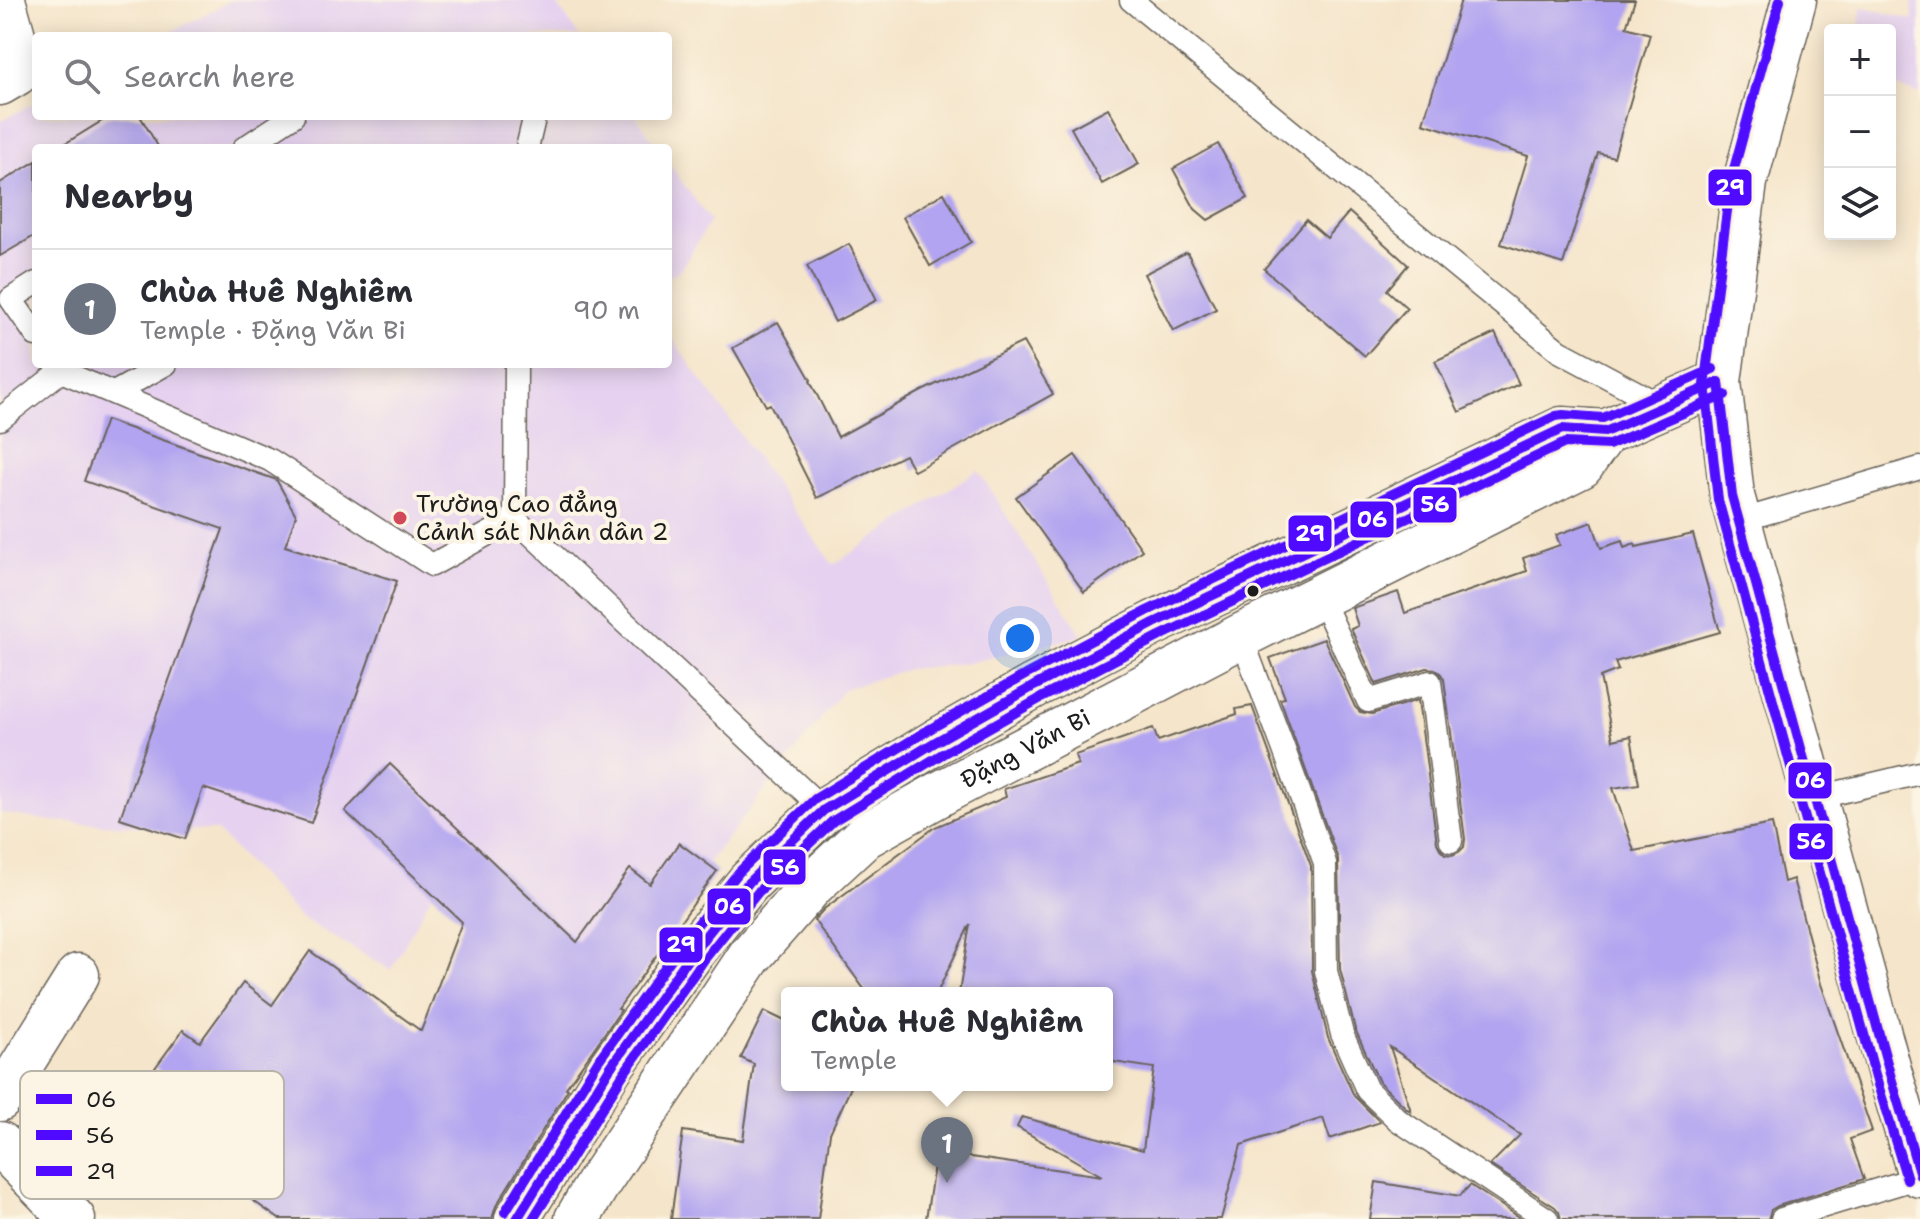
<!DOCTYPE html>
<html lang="en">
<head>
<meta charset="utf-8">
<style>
	:root { --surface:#fff; --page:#f7f7f7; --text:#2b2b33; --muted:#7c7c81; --line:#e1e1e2; --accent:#0f766e }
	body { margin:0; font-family:"Shantell Sans",sans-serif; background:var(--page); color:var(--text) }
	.controls { position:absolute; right:24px; top:24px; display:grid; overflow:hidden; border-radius:8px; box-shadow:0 4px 20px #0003 }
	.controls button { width:72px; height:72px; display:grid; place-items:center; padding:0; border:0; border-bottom:2px solid var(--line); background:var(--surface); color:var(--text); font:40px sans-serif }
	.you { position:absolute; left:1020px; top:638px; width:28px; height:28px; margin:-20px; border:6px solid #fff; border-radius:50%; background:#1a73e8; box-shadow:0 0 0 12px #1a73e833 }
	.badge { display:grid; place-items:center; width:52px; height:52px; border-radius:50%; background:var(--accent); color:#fff; font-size:26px; font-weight:700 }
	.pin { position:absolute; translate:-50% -66px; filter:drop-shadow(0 2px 4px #0008) }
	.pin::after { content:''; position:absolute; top:42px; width:28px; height:24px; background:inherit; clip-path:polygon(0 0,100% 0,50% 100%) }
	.popup { position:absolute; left:781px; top:987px; width:332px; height:104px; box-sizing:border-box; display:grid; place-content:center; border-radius:8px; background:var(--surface); filter:drop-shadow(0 2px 6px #0005); font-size:26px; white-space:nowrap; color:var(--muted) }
	.popup b { font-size:30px; color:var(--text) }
	.popup::after { content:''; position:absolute; left:50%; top:100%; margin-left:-16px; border:16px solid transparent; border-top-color:var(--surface) }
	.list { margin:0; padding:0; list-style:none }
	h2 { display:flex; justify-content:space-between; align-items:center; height:104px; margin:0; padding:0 32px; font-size:34px }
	h2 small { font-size:26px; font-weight:400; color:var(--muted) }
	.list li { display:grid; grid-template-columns:52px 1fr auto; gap:24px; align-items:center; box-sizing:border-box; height:120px; padding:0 32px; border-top:2px solid var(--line) }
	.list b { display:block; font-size:30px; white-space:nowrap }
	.list p { margin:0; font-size:26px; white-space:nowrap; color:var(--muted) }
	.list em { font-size:26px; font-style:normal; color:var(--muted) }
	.icon { flex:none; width:44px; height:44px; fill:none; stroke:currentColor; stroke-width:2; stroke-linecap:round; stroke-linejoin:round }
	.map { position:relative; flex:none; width:1920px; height:1219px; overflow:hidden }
	.search { position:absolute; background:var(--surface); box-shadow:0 4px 20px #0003; left:32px; top:32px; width:640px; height:88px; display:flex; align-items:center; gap:20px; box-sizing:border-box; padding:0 28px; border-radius:8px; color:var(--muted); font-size:30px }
	.panel { position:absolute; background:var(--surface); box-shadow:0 4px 20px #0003; left:32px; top:144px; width:640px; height:224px; border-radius:8px }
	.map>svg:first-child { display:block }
</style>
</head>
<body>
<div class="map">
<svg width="1920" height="1219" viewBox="0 0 1920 1219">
	<rect width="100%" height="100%" fill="#fcf5e5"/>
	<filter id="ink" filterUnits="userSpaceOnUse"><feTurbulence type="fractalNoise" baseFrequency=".0125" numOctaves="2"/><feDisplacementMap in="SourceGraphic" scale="16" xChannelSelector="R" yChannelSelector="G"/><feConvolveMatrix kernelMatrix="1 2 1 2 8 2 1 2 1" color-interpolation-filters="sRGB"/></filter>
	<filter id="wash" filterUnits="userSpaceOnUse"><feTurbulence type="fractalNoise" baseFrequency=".006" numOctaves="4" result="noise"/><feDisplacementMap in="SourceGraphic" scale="32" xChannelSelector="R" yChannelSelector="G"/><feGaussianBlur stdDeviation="1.8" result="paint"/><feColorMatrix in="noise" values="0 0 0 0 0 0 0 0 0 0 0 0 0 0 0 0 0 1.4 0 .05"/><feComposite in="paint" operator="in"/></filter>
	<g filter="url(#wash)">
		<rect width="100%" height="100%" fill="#f5e5ca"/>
		<!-- built -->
		<g fill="#e6d2f0">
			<path d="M232,0H554L579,36H163Z"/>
			<path d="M1912,0H1920V94L1890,85V30H1858L1862,7L1913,20Z"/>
			<path d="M36,102V116H636L658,148H36V364H668V333L833,565L978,470L1082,636L969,663L908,669L844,689L627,966L433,892L391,970L301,918L217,831L52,821L0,813V121Z"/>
			<path d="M668,162L710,221L682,268L668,278Z"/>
		</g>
		<g id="blocks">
			<!-- building -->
			<g fill="#b2a4f0">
				<path d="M1461,0H1635L1626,27L1650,34L1614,157L1598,153L1563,264L1501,244L1528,156L1423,123Z"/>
				<path d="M1108,108L1139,164L1102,184L1071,128Z"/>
				<path d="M110,116H140L159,148H58Z"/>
				<path d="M1218,144L1248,198L1208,220L1195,209L1173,169Z"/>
				<path d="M36,161V235L0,256V183Z"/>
				<path d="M944,193L971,242L930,266L903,217Z"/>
				<path d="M1349,212L1408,265L1387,290L1407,308L1365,356L1264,269L1306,220L1327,238Z"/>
				<path d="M849,244L877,300L835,322L807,266Z"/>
				<path d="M1187,252L1216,309L1173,331L1144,274Z"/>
				<path d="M778,322L811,380L810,381L838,437L920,392L1023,342L1053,394L914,471L905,455L817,498L770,404L766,406L733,348Z"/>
				<path d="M1495,333L1519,384L1459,412L1435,361Z"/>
				<path d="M106,420L274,479L277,481L296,515L285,546L397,581L311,823L203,788L185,839L120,818L223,529L84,481Z"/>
				<path d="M1075,455L1142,550L1084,592L1016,497Z"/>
				<path d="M1592,522L1601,548L1622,541L1624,548L1635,544L1636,547L1693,534L1720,632L1615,662L1618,670L1600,677L1613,740L1631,736L1639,784L1613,788L1634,851L1772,824L1784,882L1793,879L1821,984L1872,1131L1850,1139L1864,1179L1778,1206L1771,1210L1768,1219H1561L1559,1212L1555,1207L1490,1165L1520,1135L1390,1047L1411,1111L1407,1109L1379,1082L1355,1029L1340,969L1338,859L1280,699L1285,698L1270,658L1324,639L1355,707L1360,712L1372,714L1418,700L1437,843L1440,849L1445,854L1452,855L1459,852L1464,847L1465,839L1444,679L1441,674L1435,669L1427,668L1376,684L1351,629L1358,626L1352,608L1398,592L1405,613L1527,571L1523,558L1560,545L1556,535Z"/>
				<path d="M1252,706L1311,866L1312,971L1328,1038L1354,1096L1380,1122L1330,1139L1323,1118L1241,1145L1221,1219H926L936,1152L1102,1176L1017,1127L1022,1117L1143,1150L1154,1068L1107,1061V993H959L970,924L937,993H867L814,920L824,909L935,827L1006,797L1004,789L1078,764L1075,755L1153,728L1158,741L1237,714L1236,709Z"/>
				<path d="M390,764L577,942L630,869L650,884L679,843L717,871L618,1009L621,1010L566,1088L568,1089L496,1206L492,1219H279L231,1185L260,1145L155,1068L183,1030L200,1042L243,983L272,1005L310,951L421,1031L462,922L345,811Z"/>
				<path d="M764,1011L787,1022V1085H852L830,1133L818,1219H671L683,1131L743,1140L754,1064L741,1058Z"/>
				<path d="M1376,1182L1460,1196L1470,1185L1522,1219H1370Z"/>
			</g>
		</g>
	</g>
	<g filter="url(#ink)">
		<use href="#blocks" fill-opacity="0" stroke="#686259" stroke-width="2"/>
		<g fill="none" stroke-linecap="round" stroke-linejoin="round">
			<defs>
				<g id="service">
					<path d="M1131,0L1559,351L1662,406"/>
					<path d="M244,148L293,116"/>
					<path d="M527,148L534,119"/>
					<path d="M36,283L11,299L36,335"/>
					<path d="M56,364L61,371L270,460L432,565L515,519L824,810"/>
					<path d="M114,393L166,364"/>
					<path d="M0,419L61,371"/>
					<path d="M515,519L516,364"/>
					<path d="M1739,521L1920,468"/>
					<path d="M1321,597L1368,701L1430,682L1451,841"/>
					<path d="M1241,636L1283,747L1325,863L1326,971L1342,1034L1367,1090L1398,1120L1547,1219"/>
					<path d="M1815,798L1920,773"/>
					<path d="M1782,1219L1920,1177"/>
				</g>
				<g id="minor">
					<path d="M0,84L17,74L22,64L4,0"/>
					<path d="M0,1100L78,975"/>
				</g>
				<path id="tertiary" d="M0,1144L73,1219"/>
				<g id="secondary">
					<path d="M1794,0L1745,182L1719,382L1732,496L1890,1074L1920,1175"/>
					<path d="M517,1219L610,1068L692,953L749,882L824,810L937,741L1034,686L1154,623L1562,429L1605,432L1719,382"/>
					<path id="s1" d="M577,1219L597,1185L750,956L812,885L865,836L945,791L1241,636L1581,466L1605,432"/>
				</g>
			</defs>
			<!-- service casing -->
			<use href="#service" stroke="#686259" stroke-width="25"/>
			<!-- minor casing -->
			<use href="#minor" stroke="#686259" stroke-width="45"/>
			<!-- tertiary casing -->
			<use href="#tertiary" stroke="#686259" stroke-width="47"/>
			<!-- secondary casing -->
			<use href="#secondary" stroke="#686259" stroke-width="47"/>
			<!-- service -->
			<use href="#service" stroke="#fff" stroke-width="22"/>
			<!-- minor -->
			<use href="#minor" stroke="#fff" stroke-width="42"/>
			<!-- tertiary -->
			<use href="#tertiary" stroke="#fff" stroke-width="44"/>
			<!-- secondary -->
			<use href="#secondary" stroke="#fff" stroke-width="44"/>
			<defs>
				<g id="bus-1">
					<path d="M1719,382L1732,496L1890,1074L1920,1175"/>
					<path d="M517,1219L610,1068L692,953L749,882L824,810L937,741L1034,686L1154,623L1562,429L1605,432L1719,382"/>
				</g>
				<g id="bus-2">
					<path d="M1705,384L1718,500L1876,1078L1907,1179"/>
					<path d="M533,1219L622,1076L703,961L759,891L833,821L944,753L1041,698L1160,636L1565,443L1609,445L1725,395"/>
				</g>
				<g id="bus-3">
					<path d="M1705,380L1731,180L1780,0"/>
					<path d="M505,1212L598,1061L681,945L739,872L815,799L930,729L1027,674L1147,611L1556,416L1563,415L1603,418L1713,369"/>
				</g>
			</defs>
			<!-- bus-1 casing -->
			<use href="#bus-1" stroke="#fcf5e5" stroke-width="16"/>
			<!-- bus-2 casing -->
			<use href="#bus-2" stroke="#fcf5e5" stroke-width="16"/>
			<!-- bus-3 casing -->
			<use href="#bus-3" stroke="#fcf5e5" stroke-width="16"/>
			<!-- bus-1 -->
			<use href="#bus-1" stroke="#4f0aff" stroke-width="10"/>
			<!-- bus-2 -->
			<use href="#bus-2" stroke="#4f0aff" stroke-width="10"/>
			<!-- bus-3 -->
			<use href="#bus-3" stroke="#4f0aff" stroke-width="10"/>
		</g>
	</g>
	<!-- markers -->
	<circle fill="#d1495b" stroke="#fcf5e5" stroke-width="3" cx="400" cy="518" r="8"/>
	<circle fill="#1c1c1c" stroke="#fcf5e5" stroke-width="3" cx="1253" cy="591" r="7"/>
	<g text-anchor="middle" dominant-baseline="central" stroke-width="8" stroke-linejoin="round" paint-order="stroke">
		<!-- poi labels -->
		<g font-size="24" fill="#1c1c1c" stroke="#fcf5e5" text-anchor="start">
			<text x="416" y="504">Trường Cao đẳng<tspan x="416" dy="28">Cảnh sát Nhân dân 2</tspan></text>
		</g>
		<!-- street labels -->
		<g font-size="24" fill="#1c1c1c" stroke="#fcf5e5">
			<text stroke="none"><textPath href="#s1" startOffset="664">Đặng Văn Bi</textPath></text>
		</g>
	</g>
	<!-- legend -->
	<rect x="20" y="1071" width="264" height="128" rx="12" fill="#fcf5e5" stroke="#b9b4a9" stroke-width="2"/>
	<rect x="36" y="1094" width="36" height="10" fill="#4f0aff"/>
	<rect x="36" y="1130" width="36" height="10" fill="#4f0aff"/>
	<rect x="36" y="1166" width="36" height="10" fill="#4f0aff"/>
	<g font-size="22" fill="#1c1c1c">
		<text x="86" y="1107">06</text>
		<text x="86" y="1143">56</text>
		<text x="86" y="1179">29</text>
	</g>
	<g stroke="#fcf5e5" stroke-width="3">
		<rect x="1707" y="168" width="46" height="39" rx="8" fill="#4f0aff"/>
		<rect x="1412" y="486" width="46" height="38" rx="8" fill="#4f0aff"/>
		<rect x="1349" y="500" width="46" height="39" rx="8" fill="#4f0aff"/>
		<rect x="1287" y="514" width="46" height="39" rx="8" fill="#4f0aff"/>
		<rect x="1787" y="761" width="46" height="39" rx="8" fill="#4f0aff"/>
		<rect x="1788" y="822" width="46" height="39" rx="8" fill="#4f0aff"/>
		<rect x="762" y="848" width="45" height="38" rx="8" fill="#4f0aff"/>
		<rect x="706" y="887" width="46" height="39" rx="8" fill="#4f0aff"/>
		<rect x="658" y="926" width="46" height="38" rx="8" fill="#4f0aff"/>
	</g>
	<g font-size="22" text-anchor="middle" font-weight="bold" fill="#fff">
		<text x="1730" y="195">29</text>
		<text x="1435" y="512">56</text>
		<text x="1372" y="527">06</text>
		<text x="1310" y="541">29</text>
		<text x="1810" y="788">06</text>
		<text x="1811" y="849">56</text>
		<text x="785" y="875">56</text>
		<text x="729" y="914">06</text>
		<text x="681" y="952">29</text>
	</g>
</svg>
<div class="controls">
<button>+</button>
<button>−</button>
<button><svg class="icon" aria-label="layers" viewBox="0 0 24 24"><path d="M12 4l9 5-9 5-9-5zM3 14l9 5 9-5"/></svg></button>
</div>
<div class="you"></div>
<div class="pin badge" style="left:947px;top:1183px;background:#6b7280">1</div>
<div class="popup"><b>Chùa Huê Nghiêm</b>Temple</div>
<div class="search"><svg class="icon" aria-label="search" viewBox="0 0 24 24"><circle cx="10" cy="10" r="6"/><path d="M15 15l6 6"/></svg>Search here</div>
<section class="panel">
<h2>Nearby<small></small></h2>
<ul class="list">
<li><span class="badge" style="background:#6b7280">1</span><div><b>Chùa Huê Nghiêm</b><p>Temple · Đặng Văn Bi</p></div><em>90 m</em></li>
</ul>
</section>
</div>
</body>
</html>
